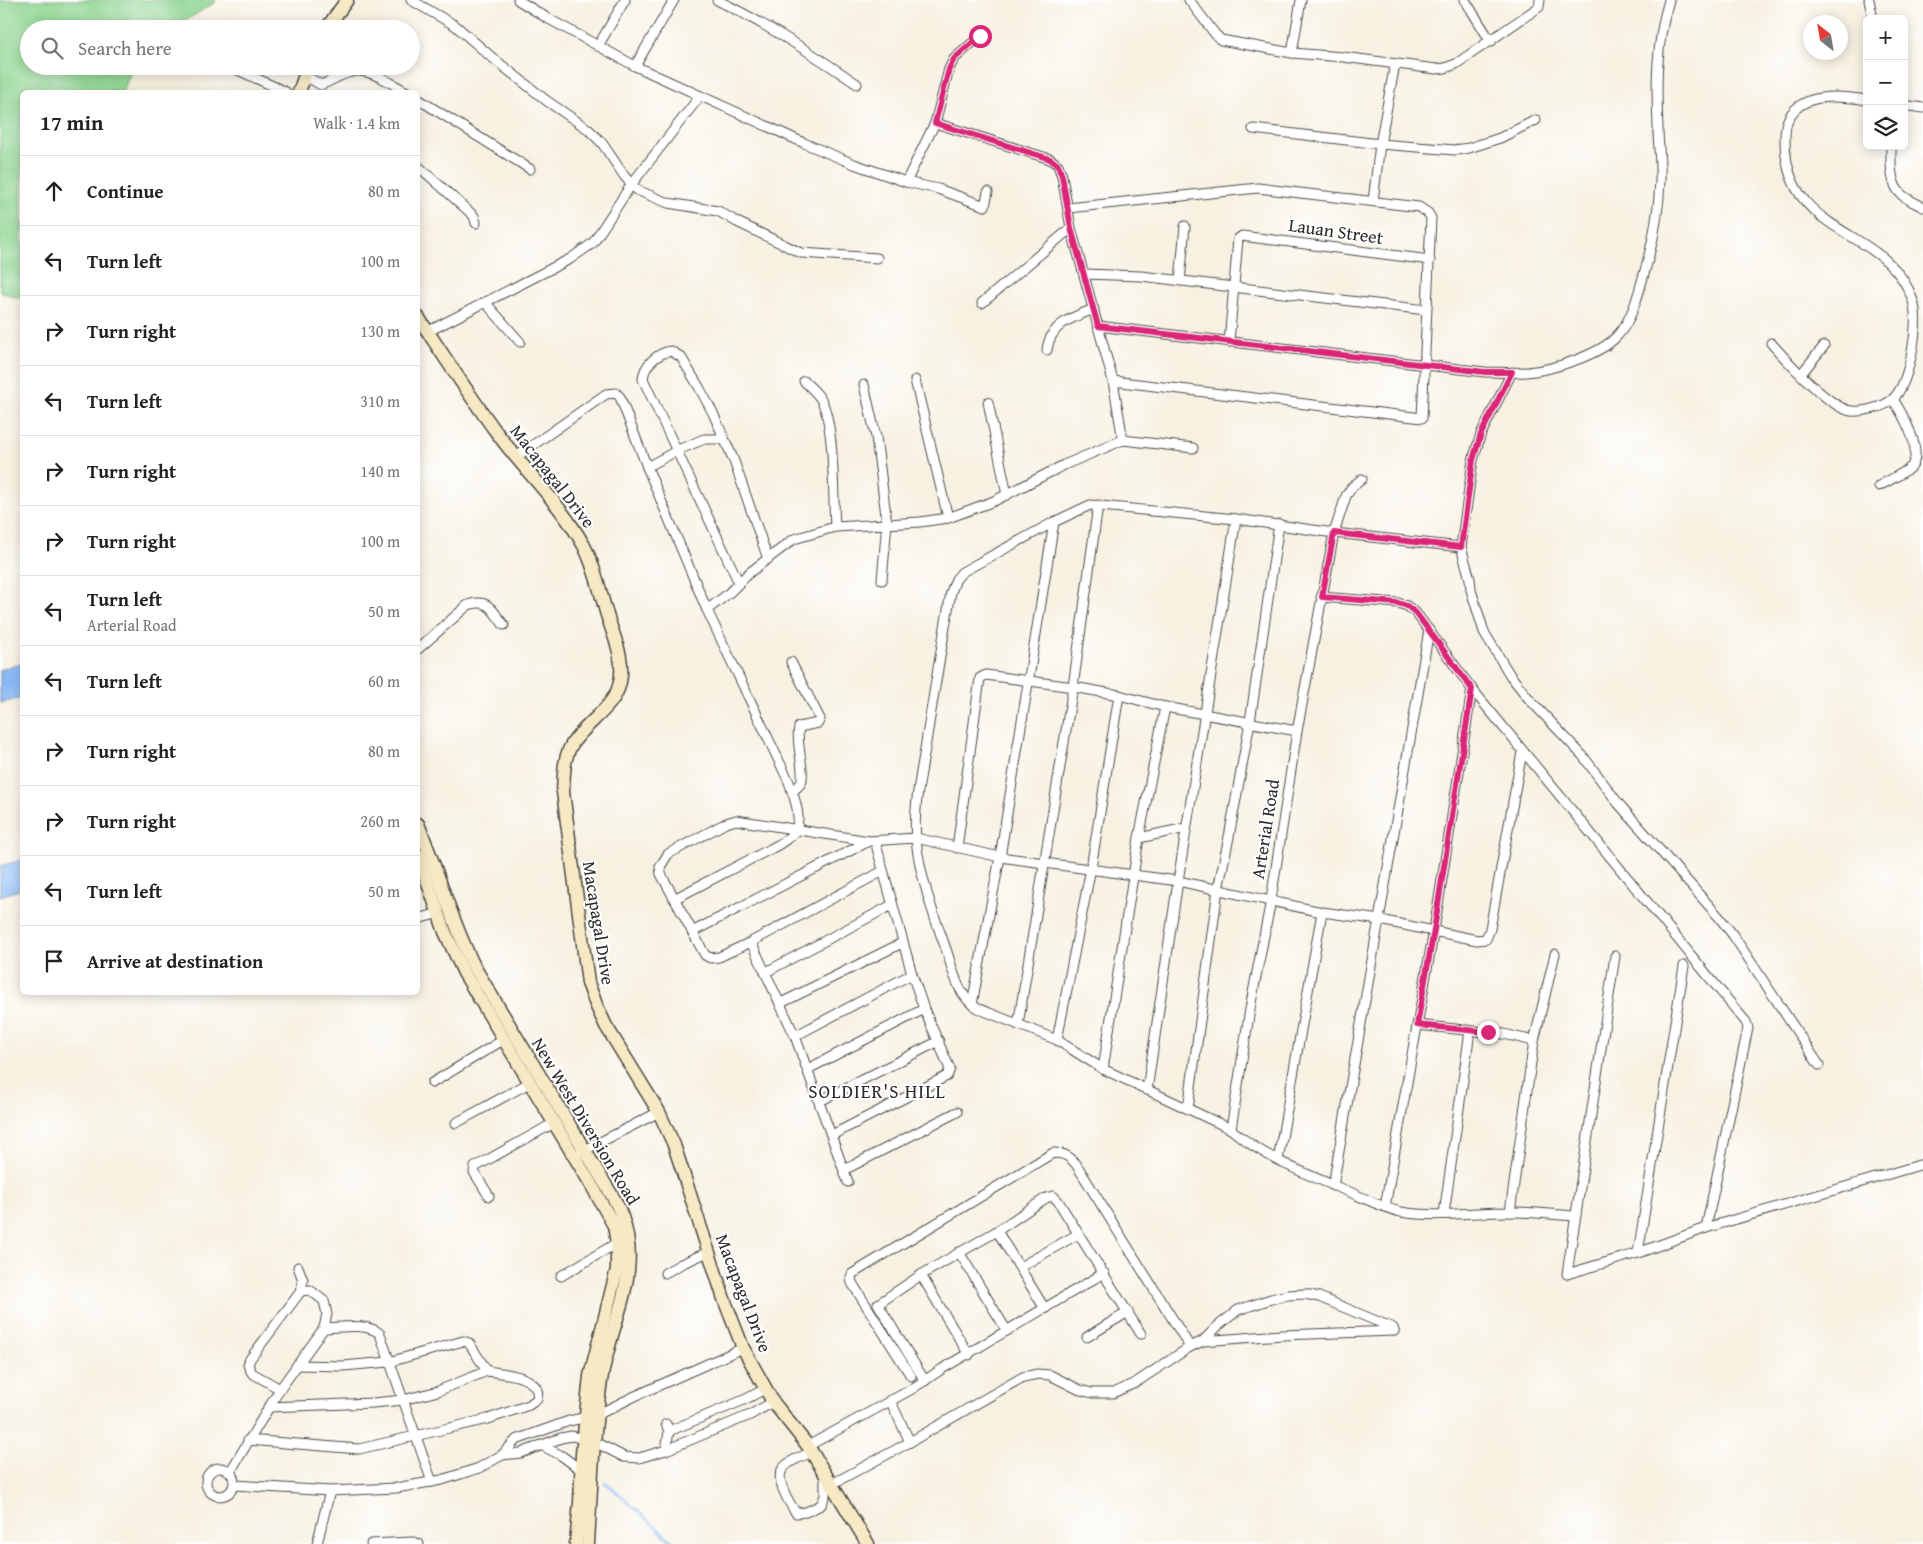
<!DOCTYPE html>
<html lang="en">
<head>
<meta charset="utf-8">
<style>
	:root { --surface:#fff; --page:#f2f2f2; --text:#222; --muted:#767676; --line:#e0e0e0 }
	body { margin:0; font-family:"Gentium Book Plus",serif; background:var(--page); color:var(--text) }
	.controls { position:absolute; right:15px; top:15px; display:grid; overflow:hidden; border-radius:8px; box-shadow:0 2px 12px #0003 }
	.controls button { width:45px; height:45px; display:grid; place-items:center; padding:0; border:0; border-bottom:1px solid var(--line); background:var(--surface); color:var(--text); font:25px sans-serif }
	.compass { position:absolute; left:1803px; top:15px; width:45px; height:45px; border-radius:50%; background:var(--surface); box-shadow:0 2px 12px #0003; rotate:329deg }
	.stop { position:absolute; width:15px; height:15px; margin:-11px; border:4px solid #db2777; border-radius:50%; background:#fff }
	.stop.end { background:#db2777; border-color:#fff; box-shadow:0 1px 5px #0008 }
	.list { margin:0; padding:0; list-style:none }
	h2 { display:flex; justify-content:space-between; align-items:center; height:65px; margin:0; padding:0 20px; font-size:21px }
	h2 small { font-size:16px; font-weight:400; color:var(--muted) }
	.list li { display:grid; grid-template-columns:32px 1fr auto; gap:15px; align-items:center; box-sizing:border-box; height:70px; padding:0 20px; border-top:1px solid var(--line) }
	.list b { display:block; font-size:19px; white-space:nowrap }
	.list p { margin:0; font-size:16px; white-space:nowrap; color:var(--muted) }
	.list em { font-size:16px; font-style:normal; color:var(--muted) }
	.icon { flex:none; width:28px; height:28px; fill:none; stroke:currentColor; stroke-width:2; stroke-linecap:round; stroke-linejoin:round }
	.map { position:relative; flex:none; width:1923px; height:1544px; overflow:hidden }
	.search { position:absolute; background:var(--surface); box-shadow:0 2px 12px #0003; left:20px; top:20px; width:400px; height:55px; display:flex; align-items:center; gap:12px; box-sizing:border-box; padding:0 18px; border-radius:28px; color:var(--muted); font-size:19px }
	.panel { position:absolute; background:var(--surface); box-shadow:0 2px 12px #0003; left:20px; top:90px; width:400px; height:905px; border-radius:8px }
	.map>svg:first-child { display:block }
</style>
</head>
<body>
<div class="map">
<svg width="1923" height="1544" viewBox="0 0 1923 1544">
	<rect width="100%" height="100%" fill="#fff"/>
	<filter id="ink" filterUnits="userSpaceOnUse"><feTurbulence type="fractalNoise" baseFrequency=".02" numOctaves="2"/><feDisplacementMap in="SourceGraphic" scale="10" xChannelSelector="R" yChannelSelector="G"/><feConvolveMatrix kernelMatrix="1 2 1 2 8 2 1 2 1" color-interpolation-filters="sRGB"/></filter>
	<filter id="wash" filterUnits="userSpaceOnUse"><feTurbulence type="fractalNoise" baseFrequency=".0096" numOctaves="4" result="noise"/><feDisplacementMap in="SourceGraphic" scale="20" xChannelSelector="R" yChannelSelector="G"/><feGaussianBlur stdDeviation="1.12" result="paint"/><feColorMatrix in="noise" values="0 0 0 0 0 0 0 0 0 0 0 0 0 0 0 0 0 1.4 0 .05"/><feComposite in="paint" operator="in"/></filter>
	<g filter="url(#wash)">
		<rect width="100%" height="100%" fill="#f7f1e1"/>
		<!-- green -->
		<path fill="#8ed590" stroke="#5c805e" d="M0,0H216L214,3L172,29H29V66H133L123,92H22V299L0,292Z"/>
		<!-- water -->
		<g fill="#89baf5" stroke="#5a7290">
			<path d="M22,664V698L0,703V670Z"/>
			<path d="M22,860V889L0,896V866Z"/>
		</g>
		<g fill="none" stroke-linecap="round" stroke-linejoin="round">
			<!-- stream -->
			<path stroke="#89baf5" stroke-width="2.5" d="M605,1482L675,1544"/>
		</g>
	</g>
	<g filter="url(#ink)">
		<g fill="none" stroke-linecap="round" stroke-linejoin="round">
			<defs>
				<g id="street">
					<path d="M411,0L456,26L489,55L547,101L588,129L602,143L625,177L637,190L668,203L718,211L737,222L801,253L877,258"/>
					<path d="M518,0L547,18L635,66L804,143L854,164L906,182L938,189L985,206L988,192"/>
					<path d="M717,0C766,24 812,53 857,84"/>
					<path d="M1189,0L1215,34L1221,40L1292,53L1343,57L1436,69L1445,68L1456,64L1539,7L1540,0"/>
					<path d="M1465,0L1491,42"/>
					<path d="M1869,0L1873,19"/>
					<path d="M598,46L625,0"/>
					<path d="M1292,53L1301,0"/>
					<path d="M229,66L286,92"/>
					<path d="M635,66L674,0"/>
					<path d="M304,75L321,85C331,81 341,74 351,72C370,67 391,84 407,92"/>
					<path d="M418,99L530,169"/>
					<path d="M1904,105L1923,108"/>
					<path d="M935,123L1050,159L1058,165L1062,176L1071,228L1113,381L1123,440"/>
					<path d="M1253,129L1380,144L1455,150L1469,148L1500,138L1536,120"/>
					<path d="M1891,146C1891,161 1889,184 1902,195C1908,200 1916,203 1923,207"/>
					<path d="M418,166L474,216L476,223"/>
					<path d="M906,182L935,123L949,69L954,59L980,36"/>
					<path d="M1373,201L1380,144L1395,64"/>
					<path d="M1068,208L1258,188L1419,207L1428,213L1431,218L1422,418L1113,381"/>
					<path d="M1084,274L1141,276L1426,310"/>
					<path d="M1180,281L1185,226"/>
					<path d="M485,302L520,342"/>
					<path d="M982,303L1071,228"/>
					<path d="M1098,326L1485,372C1499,372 1513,373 1527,372C1552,370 1600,355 1617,336C1631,321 1637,299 1642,281C1652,248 1659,215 1660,180C1661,163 1658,145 1658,127C1656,82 1656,44 1669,0"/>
					<path d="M427,332L570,259L593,243L631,185L700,96"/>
					<path d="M1229,342L1238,239L1242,236L1430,260"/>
					<path d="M1771,343C1787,361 1825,403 1847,410C1858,414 1885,407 1893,399C1910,382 1920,323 1913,301C1891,230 1796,238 1786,156C1785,146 1784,131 1787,122C1799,91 1840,96 1867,100"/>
					<path d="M1047,350C1050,324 1073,317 1094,309"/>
					<path d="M1512,372L1481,434L1473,460L1461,547L1334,533L1236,519L1090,505L1054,522L962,572L956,579L951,592C942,645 933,697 925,749C920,779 913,810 916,840C920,876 933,914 946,949C953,970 957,995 977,1008L1057,1040L1103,1069L1231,1129C1265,1159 1311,1176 1352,1193C1368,1200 1384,1208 1401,1212C1435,1218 1473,1212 1508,1212C1530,1211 1553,1215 1576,1216"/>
					<path d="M1801,374L1824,346"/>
					<path d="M915,380L948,518"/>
					<path d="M804,381C809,386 816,392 820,398C835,420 833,497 835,527"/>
					<path d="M864,385L876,437L887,523L882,580"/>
					<path d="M988,402L1007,495"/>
					<path d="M516,457L606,394L616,393L620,397L647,467L707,610L789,782C793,794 802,816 796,829C793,836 784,841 778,845L674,899"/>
					<path d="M647,467L678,450L704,439H724"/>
					<path d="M1879,486C1889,480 1903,474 1912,466C1923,449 1903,415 1893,399"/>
					<path d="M1461,547L1470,579L1471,590L1484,632L1510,675L1529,699L1583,756L1618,803L1719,917L1733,935L1819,1065"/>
					<path d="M739,583L643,379C644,365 657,353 671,351L681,357L699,387L713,413L734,461L768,559"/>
					<path d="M1321,597L1398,603L1407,606L1416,613L1472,689L1746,1022L1748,1028L1706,1228"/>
					<path d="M707,610L729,593L749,573L794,539L835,527L920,522L948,518L994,501L1064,465L1123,440L1193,448"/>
					<path d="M418,649L468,605C490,598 492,611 504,625"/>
					<path d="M791,662L820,719L818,723L799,727C795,743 806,772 801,783C799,786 795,789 792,792"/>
					<path d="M1139,838L1186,828"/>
					<path d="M957,848L980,678L986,675L1073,687L1119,695L1165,707L1297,731"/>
					<path d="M883,871L751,942L719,957L710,958L705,955L661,874L660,867L668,854L726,823L736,820L869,841L916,838L1000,857L1178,881L1322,912L1380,920L1477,940L1486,939L1490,929L1522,752"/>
					<path d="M418,919L439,913"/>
					<path d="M692,932L869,841"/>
					<path d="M751,942L795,1036L848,1182"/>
					<path d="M1615,956L1567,1274L1638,1253L1706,1228L1923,1164"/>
					<path d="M766,972L892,905"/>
					<path d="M781,1003L902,943"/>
					<path d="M972,1004L1000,857L1054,522"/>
					<path d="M1018,1025L1073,687L1098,505"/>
					<path d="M1417,1025L1504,1034L1534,1041"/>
					<path d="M795,1036L912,974"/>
					<path d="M1057,1040L1091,868L1119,695"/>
					<path d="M808,1069L924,1009"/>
					<path d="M1103,1069L1139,838L1165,707"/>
					<path d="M432,1083L503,1040"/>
					<path d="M1147,1090L1178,881L1236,519"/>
					<path d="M820,1101L939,1041"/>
					<path d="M1188,1109L1218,889L1229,837L1250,722L1279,524"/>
					<path d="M456,1123L529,1083"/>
					<path d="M1231,1129L1251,1003L1271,900L1297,731L1334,533L1346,496L1352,487L1362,479"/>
					<path d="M832,1135L947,1076L950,1069L924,1009L912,974L875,841"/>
					<path d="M581,1152L659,1112"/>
					<path d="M1278,1160L1322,912"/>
					<path d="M844,1170L957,1112"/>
					<path d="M1333,1186L1429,630"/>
					<path d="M489,1196L474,1172L475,1167L554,1123"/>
					<path d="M1385,1207L1434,930L1472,689"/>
					<path d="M1510,1212L1534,1041L1555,954"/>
					<path d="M1444,1214L1470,1031"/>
					<path d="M997,1231L1045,1309"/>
					<path d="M959,1252L1007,1331"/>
					<path d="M1638,1253L1684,966"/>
					<path d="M1020,1267L1078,1234"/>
					<path d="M665,1273L681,1264L708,1252"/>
					<path d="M921,1275L969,1355"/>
					<path d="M561,1276L617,1243"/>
					<path d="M324,1328C340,1328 368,1322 380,1334L432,1482"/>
					<path d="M1087,1337L1128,1312"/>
					<path d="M1203,1341L1282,1335L1394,1331"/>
					<path d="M911,1376L852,1283L851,1278L852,1274L1053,1153C1064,1153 1069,1156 1076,1164L1190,1347"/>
					<path d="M925,1381L878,1304L921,1275L997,1231L1046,1198L1053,1196L1058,1201L1141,1334"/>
					<path d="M280,1389L252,1373L248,1365L250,1359L301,1291L303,1280L298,1267"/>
					<path d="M890,1400L910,1442"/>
					<path d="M268,1407L373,1403L403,1400L438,1391L487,1371"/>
					<path d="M669,1431L744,1400L765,1389"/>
					<path d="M248,1440L359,1449L488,1419L529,1405L537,1399C543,1376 503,1373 487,1371L469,1343L463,1341L389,1362L343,1366L297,1365"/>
					<path d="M541,1445L562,1456L581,1470"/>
					<path d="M808,1446L912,1389L942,1369L1104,1273"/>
					<path d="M666,1450L669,1431L666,1424"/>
					<path d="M812,1452C803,1456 787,1461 782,1470C775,1480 790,1504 796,1513L806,1512L821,1505L825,1496V1475"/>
					<path d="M502,1455L521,1453L561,1438L572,1436L595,1442L624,1457L639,1458L666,1450L750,1415L773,1402"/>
					<circle cx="220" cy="1482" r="14"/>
					<path d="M230,1472L280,1389L324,1328L327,1314L324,1301L310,1290L301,1291"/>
					<path d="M832,1484L910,1442L1023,1377L1038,1374L1050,1375L1080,1390L1092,1393H1113L1135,1383L1190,1347L1203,1341L1218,1326L1238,1310L1271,1299L1288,1295L1305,1294L1319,1297L1393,1328L1394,1331"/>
					<path d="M234,1485L330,1491L396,1488L442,1480L479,1468L502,1455L516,1440L569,1421L597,1415L633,1397L743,1348"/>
					<path d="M317,1544L330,1491"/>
					<path d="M371,1544L413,1542L419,1544"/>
				</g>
				<g id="secondary">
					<path d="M326,29L347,0"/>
					<path d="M299,92L308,66"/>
					<path d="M418,317C444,356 469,395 497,433C524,470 560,503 583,544C595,566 600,592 607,615C614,637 625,659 620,682C615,708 586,722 572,744C563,759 564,776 563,792L588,983L597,1007L606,1026L659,1112L674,1145L724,1299L743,1348L773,1402L808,1446L868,1544"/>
					<path d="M418,824C438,871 451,921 475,968L613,1197C650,1264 612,1313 601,1381C593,1434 591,1490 588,1544"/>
					<path d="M418,855L445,932L464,973L592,1186L614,1226L617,1243V1269L590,1376L582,1454L580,1502L576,1544"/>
				</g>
			</defs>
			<!-- street casing -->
			<use href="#street" stroke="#4a4946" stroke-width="11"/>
			<!-- secondary casing -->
			<use href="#secondary" stroke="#4a4946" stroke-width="15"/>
			<!-- street -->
			<use href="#street" stroke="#fff" stroke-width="9"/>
			<!-- secondary -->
			<use href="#secondary" stroke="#f6e9c3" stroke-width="12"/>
		</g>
	</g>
	<g fill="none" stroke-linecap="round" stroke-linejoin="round" filter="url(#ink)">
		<!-- route -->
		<path stroke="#db2777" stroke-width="6" d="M980,36L954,59L949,69L935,123L1050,159L1058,165L1062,176L1071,228L1098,326L1485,372H1512L1481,434L1473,460L1461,547L1334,533L1322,597L1398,603L1407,606L1416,613L1472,689L1434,930L1417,1025L1488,1032"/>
	</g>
	<g text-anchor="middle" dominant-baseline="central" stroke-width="4" stroke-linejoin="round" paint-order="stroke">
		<!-- street labels -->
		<g font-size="18" fill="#2b2b2b" stroke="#fff">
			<text transform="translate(1336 231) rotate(8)">Lauan Street</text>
			<text transform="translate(553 476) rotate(52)">Macapagal Drive</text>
			<text transform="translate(1265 829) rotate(-81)">Arterial Road</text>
			<text transform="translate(599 923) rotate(81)">Macapagal Drive</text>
			<text transform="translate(586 1121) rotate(59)">New West Diversion Road</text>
			<text transform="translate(744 1293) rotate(69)">Macapagal Drive</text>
		</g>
		<!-- neighbourhood labels -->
		<g font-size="19" letter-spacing="1" fill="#2b2b2b" stroke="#fff">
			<text x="877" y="1091">SOLDIER'S HILL</text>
		</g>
	</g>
</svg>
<div class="controls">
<button>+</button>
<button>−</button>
<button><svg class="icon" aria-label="layers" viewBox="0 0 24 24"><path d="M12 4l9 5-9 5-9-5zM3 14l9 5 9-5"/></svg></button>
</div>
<svg class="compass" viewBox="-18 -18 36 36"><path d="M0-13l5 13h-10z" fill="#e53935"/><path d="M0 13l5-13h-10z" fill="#767676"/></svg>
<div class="stop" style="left:980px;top:36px"></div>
<div class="stop end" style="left:1488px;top:1032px"></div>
<div class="search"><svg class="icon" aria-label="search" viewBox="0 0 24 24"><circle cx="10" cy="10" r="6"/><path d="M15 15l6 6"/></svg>Search here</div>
<section class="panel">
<h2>17 min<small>Walk · 1.4 km</small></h2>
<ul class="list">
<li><svg class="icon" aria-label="ahead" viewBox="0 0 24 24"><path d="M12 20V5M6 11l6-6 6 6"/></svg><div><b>Continue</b></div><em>80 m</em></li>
<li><svg class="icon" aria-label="left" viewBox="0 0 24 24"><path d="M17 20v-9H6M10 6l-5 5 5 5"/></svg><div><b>Turn left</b></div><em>100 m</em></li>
<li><svg class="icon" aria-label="right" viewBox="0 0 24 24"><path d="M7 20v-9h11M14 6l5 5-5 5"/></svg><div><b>Turn right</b></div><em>130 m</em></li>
<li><svg class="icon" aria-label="left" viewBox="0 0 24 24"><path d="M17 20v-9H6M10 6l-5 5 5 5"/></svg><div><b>Turn left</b></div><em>310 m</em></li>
<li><svg class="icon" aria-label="right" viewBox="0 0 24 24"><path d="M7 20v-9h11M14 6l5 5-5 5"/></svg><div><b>Turn right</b></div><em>140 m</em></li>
<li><svg class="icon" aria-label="right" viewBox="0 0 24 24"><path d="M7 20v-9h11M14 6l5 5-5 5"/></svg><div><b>Turn right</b></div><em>100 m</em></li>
<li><svg class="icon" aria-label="left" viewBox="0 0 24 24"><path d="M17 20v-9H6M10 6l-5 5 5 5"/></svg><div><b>Turn left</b><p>Arterial Road</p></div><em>50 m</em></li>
<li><svg class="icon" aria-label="left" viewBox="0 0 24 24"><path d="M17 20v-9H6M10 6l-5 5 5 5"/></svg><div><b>Turn left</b></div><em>60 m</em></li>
<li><svg class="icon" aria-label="right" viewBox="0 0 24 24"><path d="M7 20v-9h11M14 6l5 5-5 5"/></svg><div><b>Turn right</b></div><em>80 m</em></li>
<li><svg class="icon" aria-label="right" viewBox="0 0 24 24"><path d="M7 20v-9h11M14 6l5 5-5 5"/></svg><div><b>Turn right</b></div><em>260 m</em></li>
<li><svg class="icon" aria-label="left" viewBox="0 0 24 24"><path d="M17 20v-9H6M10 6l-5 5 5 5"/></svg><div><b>Turn left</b></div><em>50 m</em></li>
<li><svg class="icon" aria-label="arrive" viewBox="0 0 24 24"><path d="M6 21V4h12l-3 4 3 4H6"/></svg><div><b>Arrive at destination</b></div></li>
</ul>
</section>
</div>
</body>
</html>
